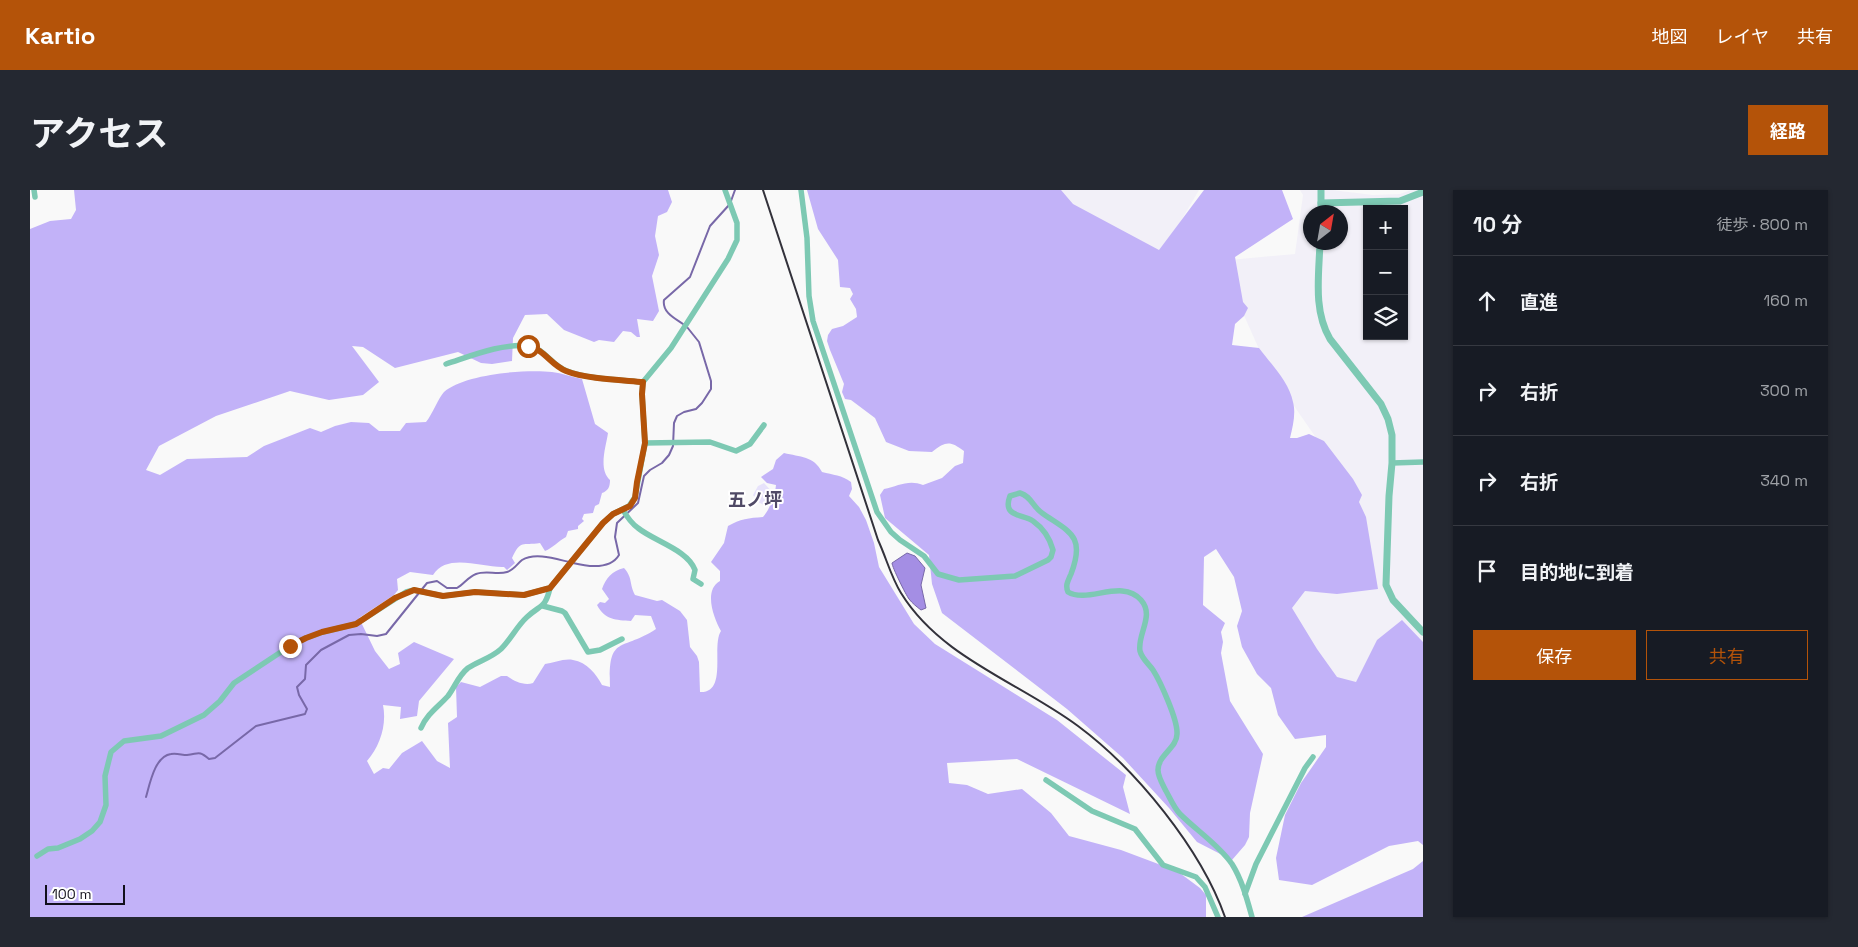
<!DOCTYPE html>
<html lang="ja">
<head>
<meta charset="utf-8">
<style>
	:root { --surface:#171b24; --page:#242831; --text:#f1f3f6; --muted:#9ea1a6; --line:#363941; --accent:#b45309 }
	body { margin:0; font-family:"Space Grotesk","Noto Sans JP",sans-serif; background:var(--page); color:var(--text) }
	.controls { position:absolute; right:15px; top:15px; display:grid; overflow:hidden; border-radius:0px; box-shadow:0 1px 4px #0004 }
	.controls button { width:45px; height:45px; display:grid; place-items:center; padding:0; border:0; border-bottom:1px solid var(--line); background:var(--surface); color:var(--text); font:25px sans-serif }
	.compass { position:absolute; left:1273px; top:15px; width:45px; height:45px; border-radius:50%; background:var(--surface); box-shadow:0 1px 4px #0004; rotate:31deg }
	.scale { position:absolute; left:15px; bottom:12px; width:80px; box-sizing:border-box; padding-left:5px; border:2px solid #12101b; border-top:0; font-size:14px; line-height:18px; white-space:nowrap; color:#12101b; -webkit-text-stroke:4px #fff; paint-order:stroke }
	.stop { position:absolute; width:15px; height:15px; margin:-11px; border:4px solid #b45309; border-radius:50%; background:#fff }
	.stop.end { background:#b45309; border-color:#fff; box-shadow:0 1px 5px #0008 }
	.list { margin:0; padding:0; list-style:none }
	h2 { display:flex; justify-content:space-between; align-items:center; height:65px; margin:0; padding:0 20px; font-size:21px }
	h2 small { font-size:16px; font-weight:400; color:var(--muted) }
	.list li { display:grid; grid-template-columns:32px 1fr auto; gap:15px; align-items:center; box-sizing:border-box; height:90px; padding:0 20px; border-top:1px solid var(--line) }
	.list b { display:block; font-size:19px; white-space:nowrap }
	.list em { font-size:16px; font-style:normal; color:var(--muted) }
	.actions { display:flex; gap:10px; padding:15px 20px }
	.actions a { flex:1; padding:11px 0; border:1px solid var(--accent); border-radius:0px; text-align:center; font-size:18px; color:var(--accent) }
	.actions .main { background:var(--accent); color:#fff }
	.icon { flex:none; width:28px; height:28px; fill:none; stroke:currentColor; stroke-width:2; stroke-linecap:round; stroke-linejoin:round }
	.map { position:relative; flex:none; width:1393px; height:727px; overflow:hidden; border-radius:0px }
	header { display:flex; align-items:center; gap:30px; box-sizing:border-box; height:70px; padding:0 25px; background:var(--accent); color:#fff }
	header strong { font-size:24px }
	nav { display:flex; gap:28px; margin-inline-start:auto; font-size:18px }
	.intro { display:flex; align-items:center; justify-content:space-between; box-sizing:border-box; height:120px; padding:0 30px }
	h1 { margin:0; font-size:35px }
	.button { padding:12px 22px; border-radius:0px; background:var(--accent); color:#fff; font-size:18px; font-weight:700 }
	main { display:flex; gap:30px; padding:0 30px }
	aside { flex:1; background:var(--surface); border-radius:0px; box-shadow:0 1px 4px #0004 }
	.map>svg:first-child { display:block }
</style>
</head>
<body>
<header>
<strong>Kartio</strong>
<nav><a>地図</a><a>レイヤ</a><a>共有</a></nav>
</header>
<div class="intro"><h1>アクセス</h1><a class="button">経路</a></div>
<main>
<div class="map">
<svg width="1393" height="727" viewBox="0 0 1393 727">
	<rect width="100%" height="100%" fill="#f9f9f9"/>
	<!-- built -->
	<g fill="#f2f0f8" fill-rule="evenodd">
		<path d="M1015,0H1169L1129,68Z"/>
		<path d="M1270,0H1302L1343,5L1370,4L1381,0H1393V460L1330,496L1303,490L1255,418L1318,294L1237,177L1212,121L1200,70L1265,64L1273,5ZM1337,19H1374V146H1337ZM1280,22H1310V52H1280Z"/>
	</g>
	<!-- green -->
	<path fill="#e7e2fb" d="M734,293L745,305L740,311L738,317L728,312L723,305L728,296Z"/>
	<!-- forest -->
	<g fill="#c2b2f8">
		<path d="M44,0H638L642,12L637,22L628,26L625,46L629,65L622,86L629,121L623,131L607,129L610,147H607L601,142L593,141L584,152L569,150L564,152L534,140L517,124L495,125L483,148L482,171L462,174L451,173L428,162L365,178L333,157L322,156L349,192L333,205L299,210L260,201L186,226L129,256L116,280L130,285L157,269L217,267L234,256L280,238L291,242L305,236L321,232L339,233L349,241H370L376,233L396,232C402,225 409,207 414,202C434,184 496,179 522,182C532,183 542,187 552,189L565,234L578,243C576,257 568,279 580,290C580,297 578,301 572,303L569,314L565,316L563,323L554,324L552,329L554,331L548,336V339L538,341L536,347C528,351 523,358 515,361L510,353C492,356 491,349 482,368L485,373L477,380L474,377C453,378 417,362 403,385L380,382L367,389L368,400L364,405L329,428L345,461L359,479L370,474L368,463L384,452L424,469L389,511L387,526L370,529L371,517L353,515C357,535 350,556 337,571L344,584L353,578L359,579L372,563L392,551L407,571L420,578L418,533L427,527L426,497L431,492L450,497L471,486H477C484,491 494,496 503,493L515,474C523,473 535,468 543,470C557,472 566,484 572,495L580,497C578,444 591,462 626,439L621,426L605,425L601,431C586,430 575,430 567,415L570,412L575,413L579,409L572,399C576,388 582,381 594,378C603,388 599,394 605,405L627,411L632,410L650,421L657,430L660,457L667,466L669,472L670,502C698,503 681,456 691,441C684,429 673,400 690,391V381L681,372L694,353L698,336C710,329 719,328 733,327C740,319 745,305 746,295L737,293L731,287L743,279L746,270L754,263C770,267 784,266 792,282C803,285 812,285 821,292L822,299L819,306L829,317L836,330L844,353L849,377L884,434L905,454L1027,530L1096,585L1093,597L1100,624L987,569L917,573L919,593L937,595L958,604L992,599L1021,623L1039,646L1091,660L1147,681L1170,698L1176,705V727H0V39L20,31L41,29L46,20Z"/>
		<path d="M777,0H1031L1043,14L1129,60L1174,0H1252L1263,29L1205,67L1213,112L1218,118L1214,126L1205,134L1202,155L1229,158C1241,174 1259,192 1263,212C1266,223 1263,236 1260,248H1267L1279,244L1294,251L1323,289L1332,305L1329,312L1336,327L1348,399L1307,404L1275,401L1262,418L1287,459L1307,487L1326,492L1347,450L1372,430L1393,452V655L1388,651L1359,656L1282,695L1249,690L1246,668L1255,625L1271,593L1296,557V545L1265,549L1248,525L1241,498L1227,484L1212,457L1207,436L1212,421L1204,387L1186,359L1174,367L1173,415L1195,433L1191,442L1193,452L1191,463L1200,511L1233,564L1220,623L1219,647L1215,655L1202,670L1167,652L1139,618L1093,568L1037,519L912,423L902,394L899,365L855,328L850,305L854,299C868,296 879,289 893,295L912,288L925,276L933,273L934,261C920,251 916,251 902,262L879,261L856,252L845,228L821,210L815,209L812,202L814,194L800,160L797,151L798,145L802,139L813,136L827,127L826,119L820,109L823,104L820,98L810,97L808,70L788,39Z"/>
		<path d="M1393,671V727H1272L1383,679Z"/>
	</g>
	<!-- water -->
	<path fill="#a48ee4" stroke="#7868a8" d="M877,363L885,366L895,378L891,395L896,418L891,420C887,417 882,413 879,409C876,405 862,377 862,373Z"/>
	<g fill="none" stroke-linecap="round" stroke-linejoin="round">
		<!-- stream -->
		<g stroke="#7868a8" stroke-width="2">
			<path d="M701,11L705,0"/>
			<path d="M653,134C644,128 632,122 634,110L660,87L680,36L699,15"/>
			<path d="M543,373C559,377 580,380 589,365L585,347L587,333L608,313L614,286L620,280L632,273L639,265L643,256L644,233L647,226L654,222L666,219L672,213L681,199V191L669,152L657,137"/>
			<path d="M116,607C120,593 125,566 141,564C147,563 152,565 157,565C169,564 168,560 179,569L185,568L226,536L275,524L277,519L269,505L267,497L275,489L276,475L291,460L319,445L331,444L347,446L356,444L397,393L407,391L417,398H427C434,394 438,387 446,384C456,380 467,385 477,382C484,380 487,374 492,370C505,362 526,369 539,372"/>
		</g>
		<!-- minor -->
		<g stroke="#7dc9b3" stroke-width="5.5">
			<path d="M4,0L5,7"/>
			<path d="M771,0L777,48L779,106L783,131L847,322L861,342L870,350L894,366L908,384L929,390L985,386L1018,370L1021,367L1023,360C1020,349 1013,338 1003,331C992,324 972,327 980,306L990,303C1001,306 1003,317 1012,323C1039,342 1056,345 1041,384C1038,391 1035,395 1038,402C1058,414 1092,388 1111,410C1125,426 1107,444 1110,461C1112,469 1119,474 1123,480C1130,491 1148,530 1147,544C1147,558 1128,565 1128,580C1128,587 1133,595 1136,601C1140,608 1144,618 1150,624C1167,641 1188,654 1202,674C1212,690 1217,709 1222,727"/>
			<path d="M416,174C441,166 472,153 499,156C514,158 522,176 537,181C557,189 591,190 613,192"/>
			<path d="M615,253L680,252L706,261L720,254L734,235"/>
			<path d="M1362,273L1393,272"/>
			<path d="M593,320C597,327 601,333 608,338C624,351 658,360 665,380L663,389L671,394"/>
			<path d="M513,416L532,421L535,423L558,462L570,460L592,449"/>
			<path d="M391,538C397,524 408,517 418,506C425,497 428,486 438,478C449,471 461,468 471,459C481,449 487,436 497,427C511,414 515,419 520,398"/>
			<path d="M1016,590L1062,621L1105,639L1133,675L1166,687L1175,697L1188,727"/>
			<path d="M7,666L18,659L28,658L50,649L62,641L70,632L76,615L75,586L81,562L94,551L131,546L174,525L190,511L204,493L260,456L276,448L293,442L326,434L376,402L384,400L413,406L445,402L494,405L520,398L573,333L583,324L599,316L605,307L615,253L612,204L613,192L641,158L698,69L707,50V33L695,0"/>
			<path d="M1215,704L1226,674L1275,578L1283,567"/>
		</g>
		<!-- tertiary -->
		<g stroke="#7dc9b3" stroke-width="7">
			<path d="M1291,13L1370,11L1393,2"/>
			<path d="M1291,22V0"/>
			<path d="M1290,52C1289,85 1283,120 1300,149L1351,214L1358,229L1362,245V273L1359,306L1356,395L1363,410L1393,442"/>
		</g>
		<!-- rail -->
		<path stroke="#33323b" stroke-width="2" d="M733,0L848,350C856,367 861,387 871,403C911,468 989,492 1048,536C1106,579 1171,659 1195,727"/>
	</g>
	<g fill="none" stroke-linecap="round" stroke-linejoin="round">
		<!-- route -->
		<path stroke="#b45309" stroke-width="6" d="M260,456L276,448L292,442L326,434L365,408L384,400L413,406L445,402L494,405L520,398L573,333L583,324L600,316L605,308L607,292L615,253L612,204L613,192C591,190 556,189 536,181C521,175 514,159 498,156"/>
	</g>
	<g text-anchor="middle" dominant-baseline="central" stroke-width="4" stroke-linejoin="round" paint-order="stroke">
		<!-- neighbourhood labels -->
		<g font-size="18" font-weight="bold" fill="#504a66" stroke="#fff">
			<text x="725" y="309">五ノ坪</text>
		</g>
	</g>
</svg>
<div class="controls">
<button>+</button>
<button>−</button>
<button><svg class="icon" aria-label="layers" viewBox="0 0 24 24"><path d="M12 4l9 5-9 5-9-5zM3 14l9 5 9-5"/></svg></button>
</div>
<svg class="compass" viewBox="-18 -18 36 36"><path d="M0-13l5 13h-10z" fill="#e53935"/><path d="M0 13l5-13h-10z" fill="#9ea1a6"/></svg>
<div class="scale">100 m</div>
<div class="stop" style="left:498px;top:156px"></div>
<div class="stop end" style="left:260px;top:456px"></div>
</div>
<aside>
<h2>10 分<small>徒歩 · 800 m</small></h2>
<ul class="list">
<li><svg class="icon" aria-label="ahead" viewBox="0 0 24 24"><path d="M12 20V5M6 11l6-6 6 6"/></svg><div><b>直進</b></div><em>160 m</em></li>
<li><svg class="icon" aria-label="right" viewBox="0 0 24 24"><path d="M7 20v-9h11M14 6l5 5-5 5"/></svg><div><b>右折</b></div><em>300 m</em></li>
<li><svg class="icon" aria-label="right" viewBox="0 0 24 24"><path d="M7 20v-9h11M14 6l5 5-5 5"/></svg><div><b>右折</b></div><em>340 m</em></li>
<li><svg class="icon" aria-label="arrive" viewBox="0 0 24 24"><path d="M6 21V4h12l-3 4 3 4H6"/></svg><div><b>目的地に到着</b></div></li>
</ul>
<div class="actions"><a class="main">保存</a><a>共有</a></div>
</aside>
</main>
</body>
</html>
